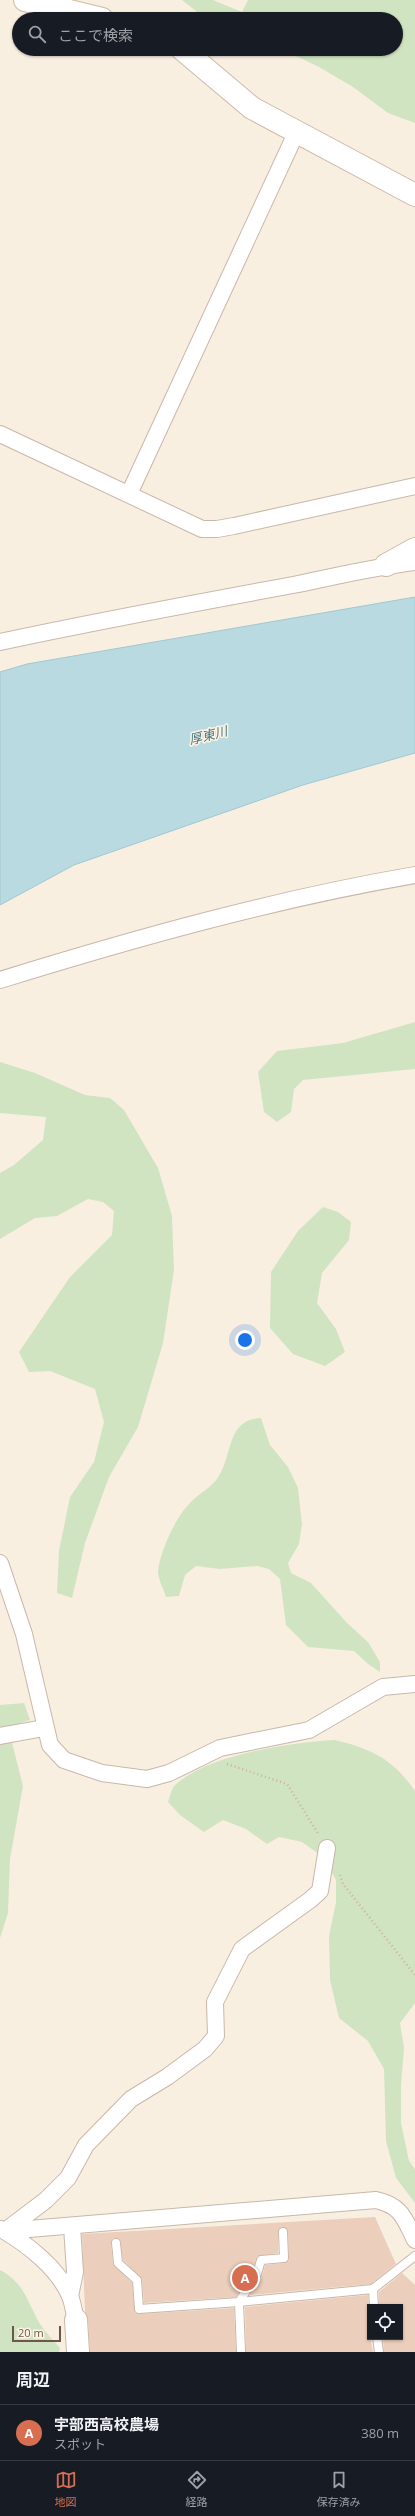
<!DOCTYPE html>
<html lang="ja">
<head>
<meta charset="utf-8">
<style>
	:root { --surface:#171b24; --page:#20242c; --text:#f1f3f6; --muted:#9ea1a6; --line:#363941; --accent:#d76e52 }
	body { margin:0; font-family:"Open Sans","Noto Sans JP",sans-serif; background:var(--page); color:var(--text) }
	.controls { position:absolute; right:12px; bottom:12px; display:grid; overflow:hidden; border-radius:0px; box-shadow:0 1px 3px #0004 }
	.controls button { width:36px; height:36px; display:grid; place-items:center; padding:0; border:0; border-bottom:1px solid var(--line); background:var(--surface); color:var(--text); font:20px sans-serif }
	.scale { position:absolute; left:12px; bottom:10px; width:49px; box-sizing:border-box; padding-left:4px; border:2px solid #6d574b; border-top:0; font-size:11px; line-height:14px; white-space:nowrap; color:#6d574b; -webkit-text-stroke:3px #fdf4e6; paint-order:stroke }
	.you { position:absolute; left:245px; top:1340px; width:14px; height:14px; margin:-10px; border:3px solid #fff; border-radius:50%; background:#1a73e8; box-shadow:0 0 0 6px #1a73e833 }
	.badge { display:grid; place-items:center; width:26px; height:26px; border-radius:50%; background:var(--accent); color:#fff; font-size:13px; font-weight:700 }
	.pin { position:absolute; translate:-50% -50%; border:2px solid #fff; box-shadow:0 1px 4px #0006 }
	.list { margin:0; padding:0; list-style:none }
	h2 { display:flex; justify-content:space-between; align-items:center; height:52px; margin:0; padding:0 16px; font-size:17px }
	h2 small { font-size:13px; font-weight:400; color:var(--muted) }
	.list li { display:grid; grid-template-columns:26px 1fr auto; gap:12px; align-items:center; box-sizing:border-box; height:56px; padding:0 16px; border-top:1px solid var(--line) }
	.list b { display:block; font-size:15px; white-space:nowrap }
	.list p { margin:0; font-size:13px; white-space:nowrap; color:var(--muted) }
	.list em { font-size:13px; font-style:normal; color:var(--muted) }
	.icon { flex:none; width:22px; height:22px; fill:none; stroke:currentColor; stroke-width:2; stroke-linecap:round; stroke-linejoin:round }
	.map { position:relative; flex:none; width:415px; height:2352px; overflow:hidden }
	.search { position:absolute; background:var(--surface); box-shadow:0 1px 3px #0004; left:12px; right:12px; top:12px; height:44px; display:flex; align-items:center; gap:10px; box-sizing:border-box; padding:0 14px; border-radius:22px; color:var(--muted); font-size:15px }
	.sheet { height:108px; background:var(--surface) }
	nav { display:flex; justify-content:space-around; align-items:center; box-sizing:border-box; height:56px; border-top:1px solid var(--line); background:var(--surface); font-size:11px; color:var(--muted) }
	nav a { display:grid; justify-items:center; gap:2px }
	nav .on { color:var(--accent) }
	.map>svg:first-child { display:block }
</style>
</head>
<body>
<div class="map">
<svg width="415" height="2352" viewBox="0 0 415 2352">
	<rect width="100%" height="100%" fill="#f9efe1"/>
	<!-- green -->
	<g fill="#d0e4c1">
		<path d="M182,0H213L242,12L248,0H415V123L388,113L353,87L319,67L298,57L269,49H396V19H206Z"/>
		<path d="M415,1022V1069L303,1080L294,1089L291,1112L277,1122L264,1112L258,1072L277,1051L343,1043Z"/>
		<path d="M0,1062L35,1073L85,1095L110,1098L124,1110L158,1168L172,1216L174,1270L163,1343L138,1427L109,1477L85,1543L72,1598L57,1593L59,1551L70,1497L94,1462L104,1422L95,1389L50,1371L29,1372L19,1352L70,1277L112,1235L114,1211L103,1202L88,1199L57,1216L35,1218L0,1239V1173L14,1165L43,1140L46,1117L0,1113Z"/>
		<path d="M323,1207L338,1212L351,1222L349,1240L322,1273L317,1303L336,1329L345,1352L325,1366L293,1354L270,1328L271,1272L298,1231Z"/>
		<path d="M261,1418L270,1445L288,1467L298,1488L302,1524L299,1544L288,1563L291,1573L311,1583L347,1623L368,1642L380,1662V1672L368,1664L354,1651L308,1647L286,1625L280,1579L269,1569L257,1566L220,1569L196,1566L185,1575L179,1596L166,1597C164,1590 158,1579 158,1571C160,1551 177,1514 192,1501C199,1494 211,1487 217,1479C234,1455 225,1420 261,1418Z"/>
		<path d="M24,1703L30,1720L8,1727L23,1786L10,1859L8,1913L0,1938V1705Z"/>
		<path d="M335,1740C372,1749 393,1759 415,1791V2003L400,2023L404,2048L401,2085V2123L409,2161L415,2169V2203L396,2178L386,2141L384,2069L368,2041L339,2018L330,1980L329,1936L336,1902V1880L323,1857L302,1842L279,1837L267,1844L246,1829L223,1820L204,1832L180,1815L168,1802C170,1797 171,1789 175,1785C207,1755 292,1742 335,1740Z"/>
		<path d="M0,2270C25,2283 27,2302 40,2324C45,2332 53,2340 60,2348L59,2352H0Z"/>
	</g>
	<!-- water -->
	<path fill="#b8dae0" stroke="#9fc9d0" d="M415,597V753L303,785L74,865L0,905V672L27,664Z"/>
	<!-- building -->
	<g fill="#ebcebb">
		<path d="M375,2217L396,2264L371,2284L250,2295L262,2277L265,2265L284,2263L289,2260L288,2231L282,2227L278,2232V2253L257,2256L252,2272L236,2297L144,2303L142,2279L123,2260L120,2240L113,2238L111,2244L113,2264L132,2283L135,2312L139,2314L234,2308L236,2352H90L88,2319L85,2312L82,2234Z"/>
		<path d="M402,2273L415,2285V2352H384L383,2337H400V2307H379V2292Z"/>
		<path d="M368,2295L370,2337L373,2352H246L245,2307Z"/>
	</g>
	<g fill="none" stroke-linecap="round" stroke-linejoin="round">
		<defs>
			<g id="lane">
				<path d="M116,2243L118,2263L137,2280L139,2309L239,2302L373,2289L374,2307"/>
				<path d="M373,2289L415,2256"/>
				<path d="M377,2337L379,2352"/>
				<path d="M241,2352L239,2302L257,2274L261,2260L284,2258L283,2232"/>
			</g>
			<g id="street">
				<path d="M0,434L202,529H217L234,526L415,486"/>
				<path d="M129,494L297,131"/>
				<path d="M0,642C97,621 195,603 293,585C333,577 374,567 415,562"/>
				<path d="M0,980C136,938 275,899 415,875"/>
				<path d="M0,1563L24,1634L50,1745L64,1760L102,1773L147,1779L169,1773L220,1748L309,1730L383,1687L415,1684"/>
				<path d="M0,1736L44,1728"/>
				<path d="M327,1848L320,1891L310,1900L242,1949L215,2002L216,2036L205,2049L167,2077L131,2099L86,2145L68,2178L46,2200L5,2231L376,2200C402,2206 404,2218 415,2240"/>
				<path d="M1,2229C27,2244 58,2268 70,2296C73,2303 74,2313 76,2320"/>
				<path d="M70,2296L75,2272L72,2227"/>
			</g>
			<g id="secondary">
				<path d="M25,0L102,19"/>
				<path d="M182,49L252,108L415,195"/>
				<path d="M386,565L415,549"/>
				<path d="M76,2320L78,2352"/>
			</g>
		</defs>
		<!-- lane casing -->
		<use href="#lane" stroke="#c8b7aa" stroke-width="10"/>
		<!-- street casing -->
		<use href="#street" stroke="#c8b7aa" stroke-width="18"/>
		<!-- secondary casing -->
		<use href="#secondary" stroke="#cdb9aa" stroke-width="24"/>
		<!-- path -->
		<g stroke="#cfb19f" stroke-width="2.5" stroke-dasharray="1 3" stroke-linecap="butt">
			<path d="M227,1764L287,1784L319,1835"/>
			<path d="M340,1875L343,1884L415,1975"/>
		</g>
		<!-- lane -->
		<use href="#lane" stroke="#fff" stroke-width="8"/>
		<!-- street -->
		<use href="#street" stroke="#fff" stroke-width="16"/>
		<!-- secondary -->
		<use href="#secondary" stroke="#fff" stroke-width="22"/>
	</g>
	<g text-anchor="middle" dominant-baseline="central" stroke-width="3" stroke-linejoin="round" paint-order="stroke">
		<!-- water labels -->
		<g font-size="13" font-style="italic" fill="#47767f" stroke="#fdf4e6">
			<text transform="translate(208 735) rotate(-14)">厚東川</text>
		</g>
	</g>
</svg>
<div class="controls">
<button><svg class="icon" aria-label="locate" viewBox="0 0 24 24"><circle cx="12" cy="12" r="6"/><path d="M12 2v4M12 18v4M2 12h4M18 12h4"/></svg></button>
</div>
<div class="scale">20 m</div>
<div class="you"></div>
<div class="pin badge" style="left:245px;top:2278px">A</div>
<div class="search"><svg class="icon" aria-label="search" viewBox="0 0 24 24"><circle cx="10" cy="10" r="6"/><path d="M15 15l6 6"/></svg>ここで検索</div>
</div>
<section class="sheet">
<h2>周辺<small></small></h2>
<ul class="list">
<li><span class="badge">A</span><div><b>宇部西高校農場</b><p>スポット</p></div><em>380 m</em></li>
</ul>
</section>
<nav>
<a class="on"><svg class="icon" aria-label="map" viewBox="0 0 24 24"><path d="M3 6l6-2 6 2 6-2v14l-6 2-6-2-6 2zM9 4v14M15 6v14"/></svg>地図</a>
<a><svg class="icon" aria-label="directions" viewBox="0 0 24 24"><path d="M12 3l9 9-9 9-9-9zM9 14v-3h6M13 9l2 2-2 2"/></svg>経路</a>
<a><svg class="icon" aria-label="saved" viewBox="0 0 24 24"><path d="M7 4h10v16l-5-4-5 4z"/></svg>保存済み</a>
</nav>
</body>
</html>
